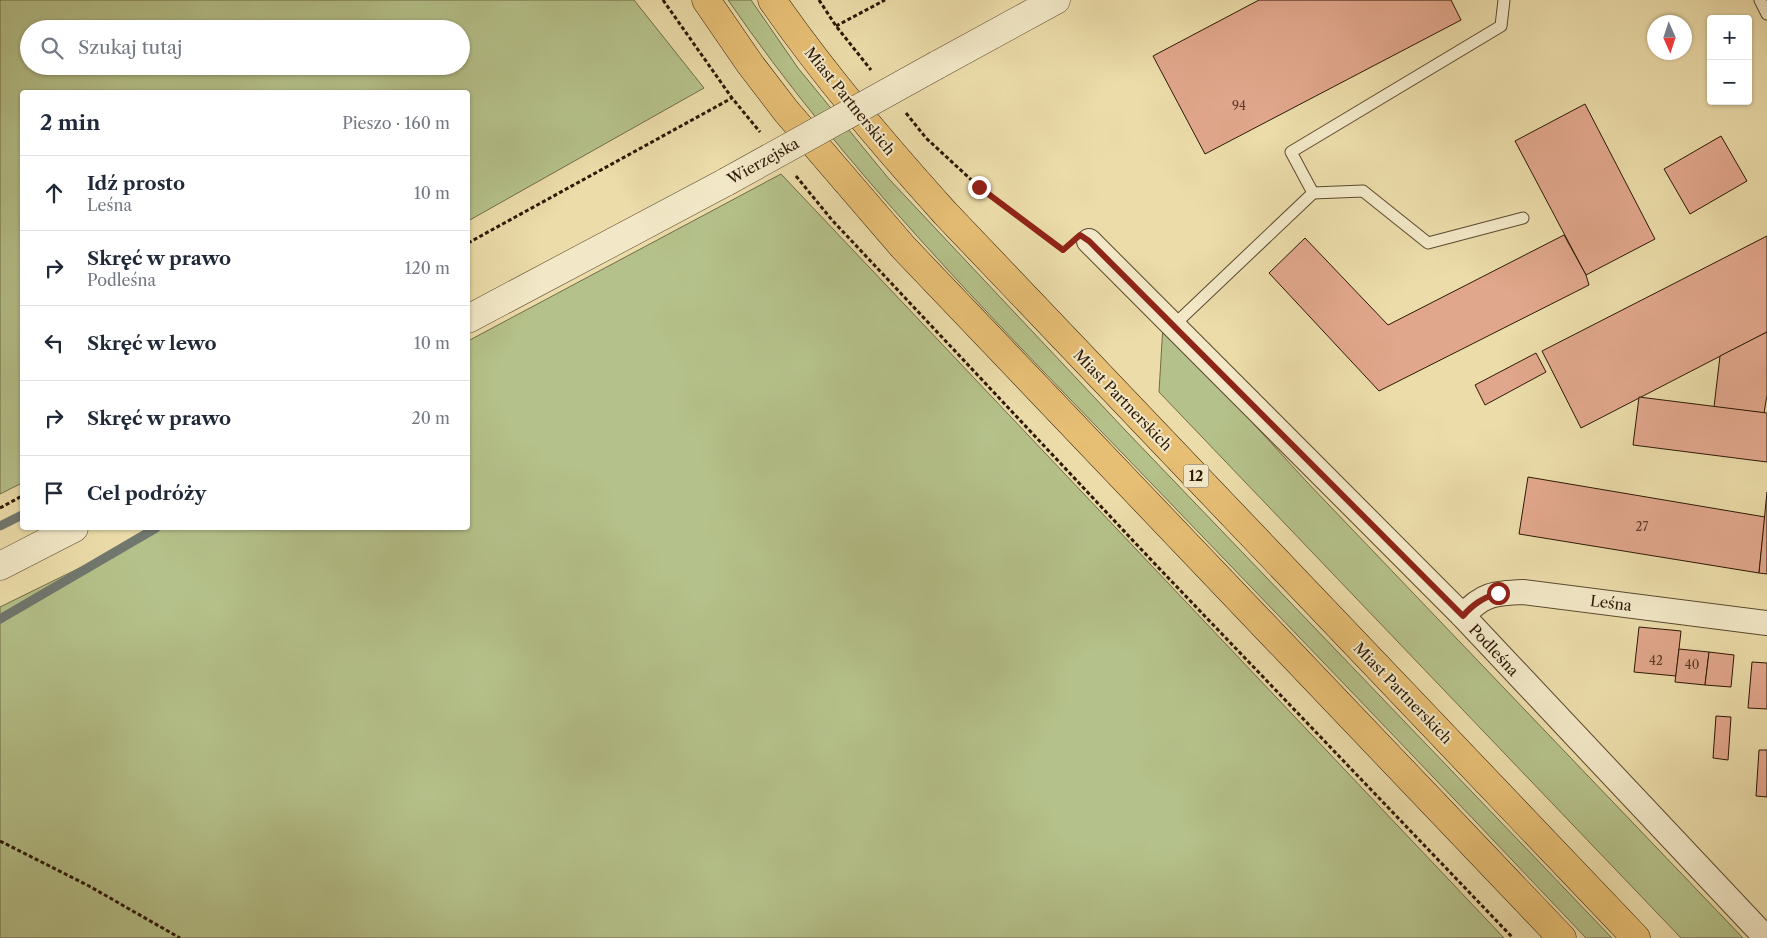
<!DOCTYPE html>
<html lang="pl">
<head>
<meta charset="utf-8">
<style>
	:root { --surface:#fff; --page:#f2f2f3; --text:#1f2937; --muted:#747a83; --line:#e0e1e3 }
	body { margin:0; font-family:"Libre Caslon Text",serif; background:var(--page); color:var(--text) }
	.controls { position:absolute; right:15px; top:15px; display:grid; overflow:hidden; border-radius:5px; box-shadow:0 1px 4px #0004 }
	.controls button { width:45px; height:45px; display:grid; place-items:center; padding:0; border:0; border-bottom:1px solid var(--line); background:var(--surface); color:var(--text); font:25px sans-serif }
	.compass { position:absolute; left:1647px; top:15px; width:45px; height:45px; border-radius:50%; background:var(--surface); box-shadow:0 1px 4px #0004; rotate:177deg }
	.stop { position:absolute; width:15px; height:15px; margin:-11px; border:4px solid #8f2418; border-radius:50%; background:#fff }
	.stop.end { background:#8f2418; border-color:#fff; box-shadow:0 1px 5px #0008 }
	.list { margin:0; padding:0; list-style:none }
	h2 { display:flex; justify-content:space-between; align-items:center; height:65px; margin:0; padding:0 20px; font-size:21px }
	h2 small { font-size:16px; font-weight:400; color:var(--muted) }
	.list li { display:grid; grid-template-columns:32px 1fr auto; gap:15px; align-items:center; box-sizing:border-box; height:75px; padding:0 20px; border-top:1px solid var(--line) }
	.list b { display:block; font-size:19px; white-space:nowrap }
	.list p { margin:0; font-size:16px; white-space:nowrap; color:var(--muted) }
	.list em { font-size:16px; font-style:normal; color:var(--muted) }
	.icon { flex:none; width:28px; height:28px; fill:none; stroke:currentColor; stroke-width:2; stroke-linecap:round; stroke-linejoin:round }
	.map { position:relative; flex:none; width:1767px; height:938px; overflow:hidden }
	.search { position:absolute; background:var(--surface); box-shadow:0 1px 4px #0004; left:20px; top:20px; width:450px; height:55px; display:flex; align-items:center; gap:12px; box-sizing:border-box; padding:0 18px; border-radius:28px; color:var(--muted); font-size:19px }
	.panel { position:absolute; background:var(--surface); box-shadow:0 1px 4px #0004; left:20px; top:90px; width:450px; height:440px; border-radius:5px }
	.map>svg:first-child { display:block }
</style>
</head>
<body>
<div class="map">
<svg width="1767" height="938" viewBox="0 0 1767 938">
	<rect width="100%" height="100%" fill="#ebdca9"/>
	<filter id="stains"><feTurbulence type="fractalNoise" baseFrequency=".004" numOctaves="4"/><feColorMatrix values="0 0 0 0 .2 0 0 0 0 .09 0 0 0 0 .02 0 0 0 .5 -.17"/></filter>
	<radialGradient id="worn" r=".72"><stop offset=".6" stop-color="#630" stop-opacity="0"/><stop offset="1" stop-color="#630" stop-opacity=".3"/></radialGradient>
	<!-- green -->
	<g fill="#b5c18a" stroke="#716c48" fill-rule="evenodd">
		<path d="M0,0H634L704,88L468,221V92H22V483L0,494ZM29,29H461V66H29Z"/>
		<path d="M728,0H751L798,68L889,179L1126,431L1612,938H1586C1434,777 1280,617 1126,457C986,312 843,167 728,0Z"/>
		<path d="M781,174L1504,938H0V607L161,528H468V341Z"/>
		<path d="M1163,325L1306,481L1743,938H1681L1159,392Z"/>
	</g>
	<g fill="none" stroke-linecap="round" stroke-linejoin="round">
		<!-- stream -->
		<g stroke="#71786f" stroke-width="9">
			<path d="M0,526L22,515"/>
			<path d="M0,619L156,528"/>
		</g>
	</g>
	<!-- building -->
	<g fill="#e1a78c" stroke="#2d1805">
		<path d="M1259,0H1451L1461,20L1205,154L1153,56Z"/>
		<path d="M1585,104L1655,239L1586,275L1515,141Z"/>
		<path d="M1721,136L1747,181L1690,214L1664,169Z"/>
		<path d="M1564,235L1586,275L1589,285L1379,391L1269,273L1305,238L1388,325Z"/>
		<path d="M1767,236V332L1581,428L1542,351Z"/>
		<path d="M1767,332V395L1764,413L1714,407L1720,356Z"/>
		<path d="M1536,353L1546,372L1485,405L1475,385Z"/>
		<path d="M1639,397L1767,413V462L1633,445Z"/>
		<path d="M1528,477L1765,517L1759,573L1519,534Z"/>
		<path d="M1767,492V574L1759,573Z"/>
		<path d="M1639,627L1681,631L1676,676L1634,672Z"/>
		<path d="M1679,649L1709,652L1705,685L1675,682Z"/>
		<path d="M1709,652L1734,655L1731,687L1705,685Z"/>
		<path d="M1752,662L1767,663V709L1748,708Z"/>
		<path d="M1716,716L1731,717L1728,760L1713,758Z"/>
		<path d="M1759,750H1767V797L1756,796Z"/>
	</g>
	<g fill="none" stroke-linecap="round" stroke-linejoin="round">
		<defs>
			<g id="service">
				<path d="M1504,0L1501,26L1291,152L1313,193L1363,191L1428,243L1523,218"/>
				<path d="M1760,0L1767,14"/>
				<path d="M1174,325L1313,193"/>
			</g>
			<g id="minor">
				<path d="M1089,241L1463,616L1766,938"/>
				<path d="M1463,616C1482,594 1495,593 1523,592L1767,623"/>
			</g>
			<g id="tertiary">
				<path d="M937,65L1056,0"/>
				<path d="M468,319L726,182"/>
				<path d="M0,566L74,528"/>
			</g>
			<g id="primary">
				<path d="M706,0L750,64L786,111L903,247L1562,938"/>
				<path d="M772,0C824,75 884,145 945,213L1636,938"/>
			</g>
		</defs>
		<!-- service casing -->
		<use href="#service" stroke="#5c492e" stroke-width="13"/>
		<!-- minor casing -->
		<use href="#minor" stroke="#5c492e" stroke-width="26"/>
		<!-- tertiary casing -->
		<use href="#tertiary" stroke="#5c492e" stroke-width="29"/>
		<!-- primary casing -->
		<use href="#primary" stroke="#2d1805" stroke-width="29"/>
		<!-- path -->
		<g stroke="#2d1805" stroke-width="3" stroke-dasharray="4 2.5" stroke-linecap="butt">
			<path d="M663,0L732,98L760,132"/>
			<path d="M819,0L836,26L871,70"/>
			<path d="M836,26L885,0"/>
			<path d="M906,113L926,138L979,187L1063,250"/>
			<path d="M796,176L832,220L1155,564L1513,938"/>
			<path d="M468,243L732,98"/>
			<path d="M0,508L22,496"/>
			<path d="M0,841L89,886L180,938"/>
		</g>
		<!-- service -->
		<use href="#service" stroke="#f2e8c7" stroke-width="11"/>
		<!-- minor -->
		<use href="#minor" stroke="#f2e8c7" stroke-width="24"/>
		<!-- tertiary -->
		<use href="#tertiary" stroke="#f2e8c7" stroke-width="28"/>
		<!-- primary -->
		<use href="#primary" stroke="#e6be74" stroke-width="28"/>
		<defs>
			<path id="tertiary-bridge" d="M726,182L937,65"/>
		</defs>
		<!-- tertiary-bridge casing -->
		<use href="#tertiary-bridge" stroke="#5c492e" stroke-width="29" stroke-linecap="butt"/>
		<!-- tertiary-bridge -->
		<use href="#tertiary-bridge" stroke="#f2e8c7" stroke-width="28"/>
	</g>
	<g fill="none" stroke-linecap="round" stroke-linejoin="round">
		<!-- route -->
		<path stroke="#8f2418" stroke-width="6" d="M979,187L1063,250L1080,235L1089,241L1463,616C1473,604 1483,598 1498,593"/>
	</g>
	<g text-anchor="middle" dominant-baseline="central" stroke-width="4" stroke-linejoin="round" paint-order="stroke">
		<!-- number labels -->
		<g font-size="12" fill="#5a3c27">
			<text x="1239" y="105">94</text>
			<text x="1642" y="526">27</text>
			<text x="1656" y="660">42</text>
			<text x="1692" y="664">40</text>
		</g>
		<!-- shield labels -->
		<rect fill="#f2e8c7" stroke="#68563f" stroke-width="1" x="1183.5" y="464.5" width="25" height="23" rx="4"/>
		<g font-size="14" font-weight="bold" fill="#2d1805">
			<text x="1196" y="476">12</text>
		</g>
		<!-- street labels -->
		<g font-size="15" fill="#2d1805" stroke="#f2e8c7">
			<text transform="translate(850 101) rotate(51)">Miast Partnerskich</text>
			<text transform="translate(763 161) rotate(-29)">Wierzejska</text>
			<text transform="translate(1123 400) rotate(46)">Miast Partnerskich</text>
			<text transform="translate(1611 603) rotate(7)">Leśna</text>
			<text transform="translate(1494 650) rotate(47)">Podleśna</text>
			<text transform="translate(1403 693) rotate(46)">Miast Partnerskich</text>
		</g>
	</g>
	<rect width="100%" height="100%" filter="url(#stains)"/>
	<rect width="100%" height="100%" fill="url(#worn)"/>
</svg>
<div class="controls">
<button>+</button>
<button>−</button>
</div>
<svg class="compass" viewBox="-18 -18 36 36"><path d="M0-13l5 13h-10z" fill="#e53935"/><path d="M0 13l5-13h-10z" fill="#747a83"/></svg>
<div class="stop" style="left:1498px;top:593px"></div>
<div class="stop end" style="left:979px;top:187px"></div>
<div class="search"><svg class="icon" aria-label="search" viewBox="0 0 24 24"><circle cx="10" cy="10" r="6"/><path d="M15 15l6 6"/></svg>Szukaj tutaj</div>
<section class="panel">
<h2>2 min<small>Pieszo · 160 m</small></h2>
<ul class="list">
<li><svg class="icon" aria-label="ahead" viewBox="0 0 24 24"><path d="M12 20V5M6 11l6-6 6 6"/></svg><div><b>Idź prosto</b><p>Leśna</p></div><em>10 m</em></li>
<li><svg class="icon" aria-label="right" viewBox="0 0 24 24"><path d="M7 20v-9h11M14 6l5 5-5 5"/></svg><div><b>Skręć w prawo</b><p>Podleśna</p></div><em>120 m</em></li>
<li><svg class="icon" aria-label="left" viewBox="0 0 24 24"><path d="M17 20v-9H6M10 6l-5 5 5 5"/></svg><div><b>Skręć w lewo</b></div><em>10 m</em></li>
<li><svg class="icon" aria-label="right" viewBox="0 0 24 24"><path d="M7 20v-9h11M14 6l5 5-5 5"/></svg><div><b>Skręć w prawo</b></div><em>20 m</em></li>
<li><svg class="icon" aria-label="arrive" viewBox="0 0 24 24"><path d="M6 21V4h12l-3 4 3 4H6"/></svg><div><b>Cel podróży</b></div></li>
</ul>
</section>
</div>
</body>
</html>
